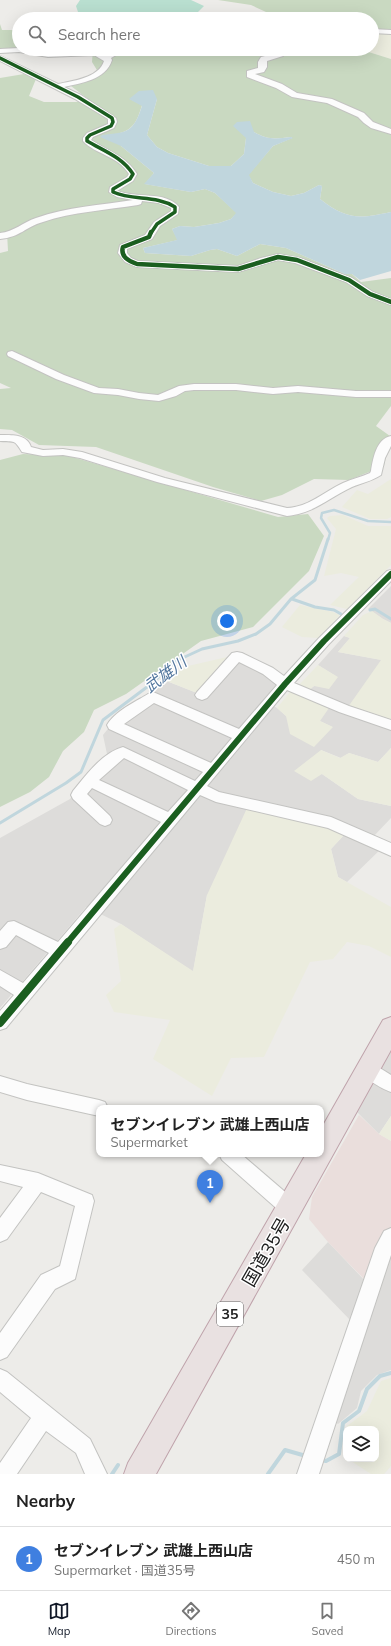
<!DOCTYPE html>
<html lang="en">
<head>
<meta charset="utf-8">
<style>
	:root { --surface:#fff; --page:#f6f6f6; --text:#222; --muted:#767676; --line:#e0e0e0; --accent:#111827 }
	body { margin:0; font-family:Mulish,"Noto Sans JP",sans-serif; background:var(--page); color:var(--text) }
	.controls { position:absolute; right:12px; bottom:12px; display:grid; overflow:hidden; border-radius:8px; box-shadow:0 4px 16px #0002 }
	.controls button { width:36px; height:36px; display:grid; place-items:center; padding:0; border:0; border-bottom:1px solid var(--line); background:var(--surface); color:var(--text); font:20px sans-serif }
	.you { position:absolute; left:227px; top:621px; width:14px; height:14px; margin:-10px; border:3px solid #fff; border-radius:50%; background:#1a73e8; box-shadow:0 0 0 6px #1a73e833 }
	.badge { display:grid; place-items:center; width:26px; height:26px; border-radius:50%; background:var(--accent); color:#fff; font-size:13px; font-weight:700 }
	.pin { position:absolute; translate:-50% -33px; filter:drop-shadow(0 1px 2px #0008) }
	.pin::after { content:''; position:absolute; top:21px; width:14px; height:12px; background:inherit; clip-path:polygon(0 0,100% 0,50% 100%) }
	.popup { position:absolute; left:96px; top:1105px; width:228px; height:52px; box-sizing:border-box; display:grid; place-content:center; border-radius:8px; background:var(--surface); filter:drop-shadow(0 1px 3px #0005); font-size:13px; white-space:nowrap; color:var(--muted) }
	.popup b { font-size:15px; color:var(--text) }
	.popup::after { content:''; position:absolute; left:50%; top:100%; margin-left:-8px; border:8px solid transparent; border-top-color:var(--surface) }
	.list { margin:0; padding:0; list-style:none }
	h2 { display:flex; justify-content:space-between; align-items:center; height:52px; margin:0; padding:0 16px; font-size:17px }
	h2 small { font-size:13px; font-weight:400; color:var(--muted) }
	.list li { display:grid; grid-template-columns:26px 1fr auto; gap:12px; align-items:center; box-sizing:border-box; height:64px; padding:0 16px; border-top:1px solid var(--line) }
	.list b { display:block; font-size:15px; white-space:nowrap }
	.list p { margin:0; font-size:13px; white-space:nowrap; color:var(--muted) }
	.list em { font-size:13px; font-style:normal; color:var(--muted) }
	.icon { flex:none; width:22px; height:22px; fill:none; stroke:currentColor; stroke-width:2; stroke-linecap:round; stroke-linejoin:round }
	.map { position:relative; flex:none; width:391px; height:1474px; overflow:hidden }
	.search { position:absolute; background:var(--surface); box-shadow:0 4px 16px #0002; left:12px; right:12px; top:12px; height:44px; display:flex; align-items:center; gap:10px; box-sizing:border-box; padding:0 14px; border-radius:22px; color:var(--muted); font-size:15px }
	.sheet { height:116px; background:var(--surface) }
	nav { display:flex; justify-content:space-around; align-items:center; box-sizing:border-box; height:56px; border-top:1px solid var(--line); background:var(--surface); font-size:11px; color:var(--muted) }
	nav a { display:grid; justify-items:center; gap:2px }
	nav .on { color:var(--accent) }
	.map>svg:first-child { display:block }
</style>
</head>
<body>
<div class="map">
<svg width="391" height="1474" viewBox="0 0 391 1474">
	<rect width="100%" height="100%" fill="#edece9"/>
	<!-- residential -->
	<g fill="#dddcda">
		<path d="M391,586V623L383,619L368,609Z"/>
		<path d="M344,636L350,638L338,652L382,660L391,721V748L378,762L349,753L341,758L321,750L322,774L358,799L391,806V818L372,838L385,845L347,882L338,877L331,849L344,835L207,895L193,972L121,924L86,907L0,1008V838L70,799L107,754L103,735L119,715L154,692L164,680L197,693L227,657L238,652L283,676L263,700L277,708L286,716L332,727L320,721L302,696L314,686L337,677L318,665Z"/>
		<path d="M391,1049V1116L379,1134L355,1110Z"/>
		<path d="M391,1229V1370L377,1375L361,1391L357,1408L338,1424L322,1413L351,1321L302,1270L328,1242L367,1283Z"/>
	</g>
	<!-- commercial -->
	<path fill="#eadedc" d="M359,1115L379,1134L391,1141V1229L368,1283L328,1242L309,1219L312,1197Z"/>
	<!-- farmland -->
	<g fill="#ebecde">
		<path d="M372,28L391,33V59L359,49H372Z"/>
		<path d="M391,479V517L387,519H370L342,507L357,490L368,494Z"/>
		<path d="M343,515L368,526H391V565L347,609L330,605L359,577L341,573L324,576L336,529L327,518L330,516Z"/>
		<path d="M300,605L333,612L340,615L318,638L302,637L282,627Z"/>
		<path d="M372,611L383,619L391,623V721L348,707L381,660L338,652L350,638L344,636L363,615Z"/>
		<path d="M227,657L197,693L164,680L188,666Z"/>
		<path d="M318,665L338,677L329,689L314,686L308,691L299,685Z"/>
		<path d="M291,691L329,708L320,721L333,727L314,747L290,734L286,716L277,708Z"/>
		<path d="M391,748V806L358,799L322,774L311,781L294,771L321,750L340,758L349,753L378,762Z"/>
		<path d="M248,806L330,827L344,835L331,849L338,877L391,907V957L369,946L347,942L333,959L310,962L264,1057L231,1058L212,1096L153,1059L170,1020L114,1012L106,995L121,981L114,929L121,924L193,971L207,895Z"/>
		<path d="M391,1116V1141L379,1134Z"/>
		<path d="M391,1378V1466L384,1474H371L348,1459H376V1429H347V1426L367,1411L381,1381Z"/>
	</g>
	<!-- forest -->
	<g fill="#c9d9c1">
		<path d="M218,0H391V33L372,28V19H261L266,12L251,5Z"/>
		<path d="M0,24L2,30H19V49L0,50Z"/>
		<path d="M93,49H359L391,59V212C359,219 347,220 320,199L322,186L319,185L304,193L291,196L273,192L253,183L248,175L273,146L292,138L291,137C275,139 268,140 254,132L246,138L244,154L231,166H209L168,153L157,147L147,135L157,99H130L142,105C138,118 135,129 120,133L121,146L154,173L145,184L191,192L205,189L215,193L237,213L231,219L219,223L194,227L180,226L172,229L178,240L143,248L145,253L191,256L210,250L217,249L237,256L260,244L286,248L345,274H352L361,282L391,278V406L376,426L390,436L384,466L349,480L314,479L282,495L261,501L213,487L96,447L39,445L12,430L0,429V389L11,388L0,383V253L8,251L7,233H0V78L24,74L36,79L29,96L44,102H76L88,99L71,86L100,75L92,62Z"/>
		<path d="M23,454L69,456L278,517L308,514L324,536L309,571L253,627L201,641L126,694L94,710L84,732L63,751L49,777L30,792L0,807V460Z"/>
	</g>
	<!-- pitch -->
	<path fill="#b9dfd0" d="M80,0H191L204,6L197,13L190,16L161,19H87L78,12L76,6Z"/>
	<!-- water -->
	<path fill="#c0d6dd" d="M153,90L157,99L147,135L157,147L168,153L209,166H231L244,154L246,138L233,126L237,122L250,121L254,132C268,140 275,139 291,137L293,138L273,146L249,175L253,183L273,192L291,196L304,193L319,185L322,186L320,199C347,220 359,219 391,212V271L360,280L352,274H345L286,248L260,244L237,256L217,249L210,250L191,256L145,253L143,248L177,240L172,229L180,226L194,227L219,223L231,219L236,213L215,193L205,189L191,192L144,184L154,173L121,146L100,137L102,135C128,132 133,133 142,106L129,99L139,91Z"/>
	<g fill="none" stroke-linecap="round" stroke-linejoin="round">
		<!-- stream-far2 -->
		<path stroke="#c0d6dd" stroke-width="2.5" d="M328,540L330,533L321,518L322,513L334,510L368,521L391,522"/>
		<!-- stream-far1 -->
		<g stroke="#c0d6dd" stroke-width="3">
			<path d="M292,599L315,607L334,610L341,614"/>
			<path d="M370,610L375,609L391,619"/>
			<path d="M0,823L66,783L81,772L103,720L151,684L176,661L202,649L238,641L256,634L270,624L291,599L315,580L328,539"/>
		</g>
		<!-- stream -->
		<g stroke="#c0d6dd" stroke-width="4">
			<path d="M321,1460L326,1461L339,1454L343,1423L359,1411L367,1389L380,1376L391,1373"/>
			<path d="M112,1474L118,1465"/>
			<path d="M268,1474L285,1450L306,1456"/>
		</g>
		<defs>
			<g id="minor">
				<path d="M372,29L391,30V34L372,33Z"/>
				<path d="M19,48V49L48,53L95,51L105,55L111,51V49H119L118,54L111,58L112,60C106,80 81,83 64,87L81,95L116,118L117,122L114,128L93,137L91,140C108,151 126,156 137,174L133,181L117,191C136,199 165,190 179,207L178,214L160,226L152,239L127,249V253L131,258L138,261L238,266L261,258L278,254L300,258L352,278L373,292L391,299V305L367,296L346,282L295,263L278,260L238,272L137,267L125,262L118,253L120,245L145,235L154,222L171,211V208L159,203L142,201L141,204L138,205C107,210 72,212 43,222C25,227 21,237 0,239V233C14,232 23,222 36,218C67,207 101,205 133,200L117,197L109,192L110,187L127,177L129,174C117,155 96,155 83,141V138L87,133L108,124V119L75,99L0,61V56L58,84C72,81 99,78 104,61L94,55L48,57L19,52L0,53V49Z"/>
				<path d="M277,49H285L283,56L267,61V67L264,72L255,74L282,84L297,93L332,99L364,113L373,122L391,129V134L371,128L364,123L358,117L327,103L292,97L276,88L247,77V71L258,68V62L261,57L277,53Z"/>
				<path d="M12,351L64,375L99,388L118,389L139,393L158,395L179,386L194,384H236L273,388L298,386L356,391H391V397H356L298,392L273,394L236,390H194L185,391L176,396L159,401L139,399L118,395L94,393L56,379L8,356L7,354L8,352Z"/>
				<path d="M0,435C12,435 27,434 31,447L43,450L63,449L82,452L165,478L287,508C309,507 324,492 343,483C352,479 361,477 370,473L371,471C373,459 376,439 391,436V446L385,458L381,475C372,481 362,483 352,487C328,498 315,513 287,516L157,482L80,458L63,455L43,456L22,452C14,439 15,442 0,441Z"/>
				<path d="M391,570V581L329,644L294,683L349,706L391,720V730L339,712L287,690L207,786L219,792L331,817L391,843V856L328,828L216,802L200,795L6,1028L0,1030V1011L14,995L0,986V970L23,983L49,953L16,935L6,947L0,949V931L8,922L14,921L58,942L161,822L92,788L87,794L110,816L112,820L110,824L105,826L100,824L73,799L71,795L73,791C86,775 102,753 123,747L195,781L203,772L109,729L107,725C115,711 135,702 148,694L153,692L239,729L277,685L263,674L239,662L207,698L202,700L197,698L195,695L197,692L232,653L237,652L242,653L273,668L284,676L319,638L387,571ZM154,703L232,738L211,763L124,724ZM124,758L188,790L168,812L99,780Z"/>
				<path d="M367,1060L391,1075V1092C380,1088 363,1078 358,1068L361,1063Z"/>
				<path d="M0,1076L27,1084L99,1100L105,1102L108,1108H99V1116L27,1100L0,1092Z"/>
				<path d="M219,1154H241L298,1203L300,1209L298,1215L291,1218L284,1215L222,1160Z"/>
				<path d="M0,1165L38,1173L92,1195L94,1201L75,1279L55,1289L7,1357L0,1360V1333L41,1275L60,1266L75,1206L41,1192L7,1239L0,1242V1218L23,1187L0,1181Z"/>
				<path d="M391,1228V1255L319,1474H297L375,1248L384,1231Z"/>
				<path d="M0,1369L7,1372L90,1439L107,1474H85L76,1453L46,1431L17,1474H0V1463L31,1418L0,1392Z"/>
			</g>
			<path id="highway" d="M391,1017V1050L156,1474H124L128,1463L306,1154H321V1129L383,1020Z"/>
		</defs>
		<!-- minor casing -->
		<use href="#minor" stroke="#c3c3c1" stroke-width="2"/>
		<!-- highway casing -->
		<use href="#highway" stroke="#bfa3ab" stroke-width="2"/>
		<!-- minor -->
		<use href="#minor" fill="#fcfcfc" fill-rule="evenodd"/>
		<!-- highway -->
		<use href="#highway" fill="#e9e1e1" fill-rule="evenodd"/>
		<defs>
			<path id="cycleway-far3" d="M0,58L78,97L112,118L113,122L111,126L90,135L87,138V141C104,151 122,157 133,174L130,179L113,189V192C133,201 156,195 175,207V212L157,224L151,233"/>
			<path id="cycleway-far2" d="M151,232L149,237L123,247C120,257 129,261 137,264L238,269L278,257L297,260L349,280L370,294L391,302"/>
			<path id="cycleway-far1" d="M67,943L285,684L324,641L391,574"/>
			<path id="cycleway" d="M0,1023L68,942"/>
		</defs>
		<!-- cycleway-far3 casing -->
		<use href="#cycleway-far3" stroke="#fff" stroke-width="5"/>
		<!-- cycleway-far2 casing -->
		<use href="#cycleway-far2" stroke="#fff" stroke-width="6"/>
		<!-- cycleway-far1 casing -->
		<use href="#cycleway-far1" stroke="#fff" stroke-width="8"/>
		<!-- cycleway casing -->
		<use href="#cycleway" stroke="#fff" stroke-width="10"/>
		<!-- cycleway-far3 -->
		<use href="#cycleway-far3" stroke="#1b5e20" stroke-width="3.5"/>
		<!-- cycleway-far2 -->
		<use href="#cycleway-far2" stroke="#1b5e20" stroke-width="4.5"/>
		<!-- cycleway-far1 -->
		<use href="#cycleway-far1" stroke="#1b5e20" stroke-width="6"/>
		<!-- cycleway -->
		<use href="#cycleway" stroke="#1b5e20" stroke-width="8"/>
	</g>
	<g text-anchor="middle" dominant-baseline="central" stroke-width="3" stroke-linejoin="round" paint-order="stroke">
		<!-- shield labels -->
		<rect fill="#fff" stroke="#636363" stroke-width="1" x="217" y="1302" width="26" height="24" rx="3"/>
		<g font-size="14" font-weight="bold" fill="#202020">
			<text x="230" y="1314">35</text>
		</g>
		<!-- water labels -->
		<g font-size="16" font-style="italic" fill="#53779e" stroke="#fff">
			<text transform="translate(165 674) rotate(-37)">武雄川</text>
		</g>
		<!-- near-street labels -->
		<g font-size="18" fill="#202020" stroke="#fff">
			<text transform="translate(266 1252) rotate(-60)">国道35号</text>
		</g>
	</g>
</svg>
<div class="controls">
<button><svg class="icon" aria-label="layers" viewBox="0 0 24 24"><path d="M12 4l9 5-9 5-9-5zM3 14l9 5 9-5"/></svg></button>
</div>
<div class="you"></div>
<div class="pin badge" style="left:210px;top:1203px;background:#3f7fe0">1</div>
<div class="popup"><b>セブンイレブン 武雄上西山店</b>Supermarket</div>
<div class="search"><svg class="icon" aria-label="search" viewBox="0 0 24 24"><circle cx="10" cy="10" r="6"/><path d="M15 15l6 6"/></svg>Search here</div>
</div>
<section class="sheet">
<h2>Nearby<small></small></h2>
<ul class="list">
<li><span class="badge" style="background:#3f7fe0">1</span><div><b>セブンイレブン 武雄上西山店</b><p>Supermarket · 国道35号</p></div><em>450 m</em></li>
</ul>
</section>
<nav>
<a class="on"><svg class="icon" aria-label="map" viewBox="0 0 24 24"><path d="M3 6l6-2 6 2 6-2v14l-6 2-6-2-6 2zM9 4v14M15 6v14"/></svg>Map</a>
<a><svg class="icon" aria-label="directions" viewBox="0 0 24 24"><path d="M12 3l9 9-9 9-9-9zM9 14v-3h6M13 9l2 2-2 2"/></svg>Directions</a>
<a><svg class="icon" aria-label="saved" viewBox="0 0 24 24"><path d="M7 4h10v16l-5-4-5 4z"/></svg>Saved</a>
</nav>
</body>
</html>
